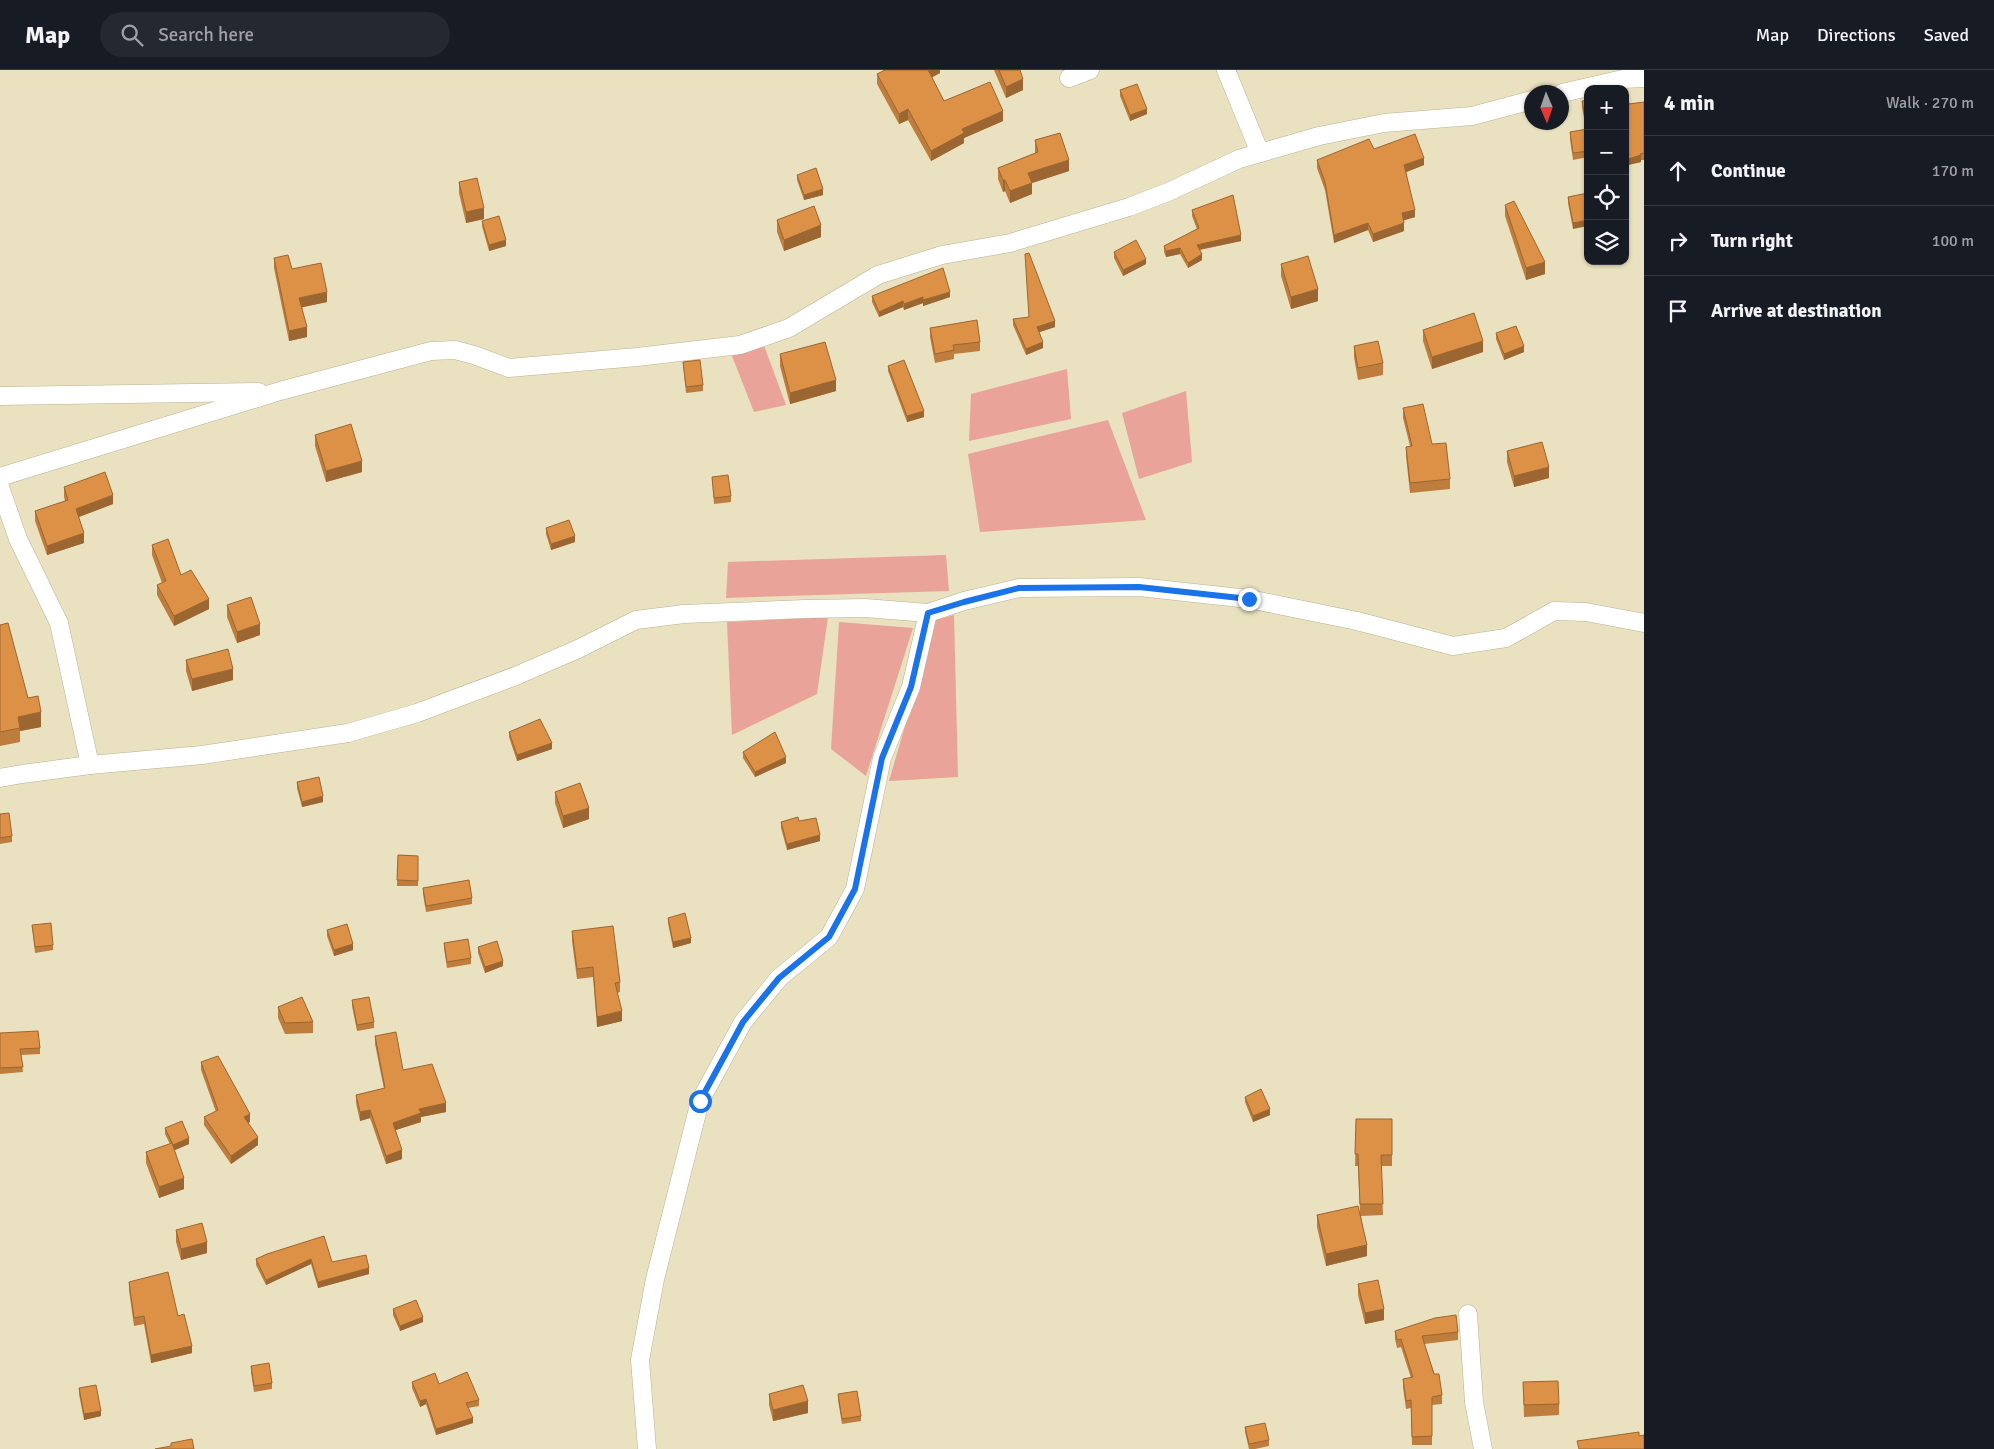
<!DOCTYPE html>
<html lang="en">
<head>
<meta charset="utf-8">
<style>
	:root { --surface:#171b24; --page:#242831; --text:#f1f3f6; --muted:#9ea1a6; --line:#363941 }
	body { margin:0; font-family:Signika,sans-serif; background:var(--page); color:var(--text) }
	.controls { position:absolute; right:15px; top:15px; display:grid; overflow:hidden; border-radius:10px; box-shadow:0 1px 4px #0004 }
	.controls button { width:45px; height:45px; display:grid; place-items:center; padding:0; border:0; border-bottom:1px solid var(--line); background:var(--surface); color:var(--text); font:25px sans-serif }
	.compass { position:absolute; left:1524px; top:15px; width:45px; height:45px; border-radius:50%; background:var(--surface); box-shadow:0 1px 4px #0004; rotate:178deg }
	.stop { position:absolute; width:15px; height:15px; margin:-11px; border:4px solid #1a73e8; border-radius:50%; background:#fff }
	.stop.end { background:#1a73e8; border-color:#fff; box-shadow:0 1px 5px #0008 }
	.list { margin:0; padding:0; list-style:none }
	h2 { display:flex; justify-content:space-between; align-items:center; height:65px; margin:0; padding:0 20px; font-size:21px }
	h2 small { font-size:16px; font-weight:400; color:var(--muted) }
	.list li { display:grid; grid-template-columns:32px 1fr auto; gap:15px; align-items:center; box-sizing:border-box; height:70px; padding:0 20px; border-top:1px solid var(--line) }
	.list b { display:block; font-size:19px; white-space:nowrap }
	.list em { font-size:16px; font-style:normal; color:var(--muted) }
	.icon { flex:none; width:28px; height:28px; fill:none; stroke:currentColor; stroke-width:2; stroke-linecap:round; stroke-linejoin:round }
	.map { position:relative; flex:none; width:1644px; height:1379px; overflow:hidden }
	header { display:flex; align-items:center; gap:30px; box-sizing:border-box; height:70px; padding:0 25px; background:var(--surface); border-bottom:1px solid var(--line) }
	header strong { font-size:24px }
	nav { display:flex; gap:28px; margin-inline-start:auto; font-size:18px }
	.search { width:350px; height:45px; background:var(--page); display:flex; align-items:center; gap:12px; box-sizing:border-box; padding:0 18px; border-radius:28px; color:var(--muted); font-size:19px }
	main { display:flex }
	aside { flex:1; background:var(--surface) }
	.map>svg:first-child { display:block }
</style>
</head>
<body>
<header>
<strong>Map</strong>
<div class="search"><svg class="icon" aria-label="search" viewBox="0 0 24 24"><circle cx="10" cy="10" r="6"/><path d="M15 15l6 6"/></svg>Search here</div>
<nav><a>Map</a><a>Directions</a><a>Saved</a></nav>
</header>
<main>
<div class="map">
<svg width="1644" height="1379" viewBox="0 0 1644 1379">
	<rect width="100%" height="100%" fill="#e9e1bf"/>
	<!-- green -->
	<g fill="#e9a399">
		<path d="M763,273L786,335L754,342L732,286Z"/>
		<path d="M1067,299L1071,349L969,371L971,324Z"/>
		<path d="M1186,321L1192,392L1139,409L1122,343Z"/>
		<path d="M1108,350L1146,450L980,462L968,384Z"/>
		<path d="M946,485L949,521L726,528L728,492Z"/>
		<path d="M954,545L958,707L889,711L936,550Z"/>
		<path d="M828,547L817,624L732,665L727,552Z"/>
		<path d="M839,552L913,558L866,706L831,679Z"/>
	</g>
	<g fill="none" stroke-linecap="round" stroke-linejoin="round">
		<defs>
			<g id="minor">
				<path d="M1226,0L1260,83"/>
				<path d="M1069,8L1090,0"/>
				<path d="M1562,23L1623,9L1644,8"/>
				<path d="M0,326L259,322"/>
				<path d="M0,407L280,321L431,281L455,280L474,285L509,298L637,287L740,275L789,258L878,205L942,185L1010,173L1129,137L1168,122L1239,89L1319,66L1384,53L1472,46L1532,30"/>
				<path d="M0,417L18,469L59,553L90,695"/>
				<path d="M0,708L22,704L90,695L202,685L348,663L417,643L518,605L578,579L636,550L684,544L805,539L865,538L928,543"/>
				<path d="M1468,1244L1474,1332L1483,1379"/>
				<path d="M647,1379L640,1290L655,1209L700,1031L743,952L779,908L829,867L855,819L882,688L911,617L928,543L964,531L1019,518L1139,517L1249,529L1357,551L1453,576L1506,568L1554,541L1586,542L1644,553"/>
			</g>
		</defs>
		<!-- minor casing -->
		<use href="#minor" stroke="#b9b291" stroke-width="19"/>
		<!-- minor -->
		<use href="#minor" stroke="#fff" stroke-width="18"/>
	</g>
	<!-- wall -->
	<g fill="#be7d3c">
		<path d="M940,0V3L932,7L944,31L1003,51L964,68V73L931,91L908,50L899,54L877,14V4Z"/>
		<path d="M994,0H1020L1023,20L1006,28Z"/>
		<path d="M1120,20L1147,44L1130,51L1120,26Z"/>
		<path d="M1588,30V87L1573,90L1570,69V62L1586,60L1582,37V31Z"/>
		<path d="M1625,30L1629,34L1644,32V90H1641V92L1628,95H1625Z"/>
		<path d="M1035,70L1069,101L1032,113V124L1010,133L1005,121L1003,122L998,109V98L1035,83Z"/>
		<path d="M1374,79L1424,95L1406,102L1415,147L1403,150L1404,161L1373,172L1368,160L1334,173L1325,120L1317,98V90Z"/>
		<path d="M797,105L823,125L804,130L797,110Z"/>
		<path d="M459,112L484,149L466,153L459,123Z"/>
		<path d="M1588,123L1573,159L1568,133V127Z"/>
		<path d="M1505,135L1545,204L1526,210L1505,146Z"/>
		<path d="M1192,140L1241,171L1200,180L1202,190L1188,198L1180,184L1166,187L1164,182V176L1197,159L1192,146Z"/>
		<path d="M777,150L821,167L784,181L777,162Z"/>
		<path d="M482,151L506,176L489,181L482,156Z"/>
		<path d="M1114,182L1146,194L1123,206L1114,188Z"/>
		<path d="M274,188L292,199L327,232L302,237L307,267L289,271L274,198Z"/>
		<path d="M1281,194L1318,231L1291,239L1281,206Z"/>
		<path d="M872,226L950,227L923,236V233L904,240L903,237L879,247L872,232Z"/>
		<path d="M1013,249L1055,257L1039,262L1043,278L1026,285L1013,255Z"/>
		<path d="M930,258L980,272V281L954,284V289L935,293L930,267Z"/>
		<path d="M1423,260L1483,282L1432,299L1423,271Z"/>
		<path d="M1496,263L1524,282L1504,290L1496,269Z"/>
		<path d="M1354,276L1383,293V305L1358,310L1354,287Z"/>
		<path d="M780,284L836,321L790,334L780,296Z"/>
		<path d="M683,292L703,315V321L686,323Z"/>
		<path d="M888,296L924,347L907,352L888,301Z"/>
		<path d="M1403,338L1450,409V419L1410,423L1406,386V377L1410,376L1403,348Z"/>
		<path d="M315,365L362,402L326,412L315,376Z"/>
		<path d="M1507,381L1549,408L1514,417L1507,392Z"/>
		<path d="M712,407L731,426V432L714,434Z"/>
		<path d="M64,417L113,434L79,447L84,473L47,485L35,451V441L65,431L64,427Z"/>
		<path d="M546,458L575,472L551,480L546,464Z"/>
		<path d="M152,475L181,505L209,539L174,556L157,525V515L162,513L152,485Z"/>
		<path d="M227,535L260,565L237,573L227,547Z"/>
		<path d="M0,555L28,628L41,657L20,661V672L0,676Z"/>
		<path d="M186,590L233,610L192,621L186,601Z"/>
		<path d="M509,662L552,679L517,691L509,667Z"/>
		<path d="M743,682L786,693L755,707L743,688Z"/>
		<path d="M297,712L323,732L302,737L297,718Z"/>
		<path d="M555,722L589,749L563,758L555,733Z"/>
		<path d="M0,744L12,766V772L0,774Z"/>
		<path d="M799,751L820,771L787,780L781,758V752Z"/>
		<path d="M398,785L418,786V816H397Z"/>
		<path d="M423,818L472,828V834L426,842L423,824Z"/>
		<path d="M668,848L691,873L673,878L668,853Z"/>
		<path d="M32,855L53,875V880L35,883Z"/>
		<path d="M327,860L353,880L334,886L327,866Z"/>
		<path d="M572,861L620,912V922L617,923L622,951L597,957L593,907L577,909L572,871Z"/>
		<path d="M444,873L471,888V894L447,898L444,878Z"/>
		<path d="M478,877L503,896L485,903L478,883Z"/>
		<path d="M352,930L374,952V958L357,961L352,936Z"/>
		<path d="M278,937L313,952V963L285,964L278,948Z"/>
		<path d="M0,963L40,978V984L21,985L23,1002L0,1004Z"/>
		<path d="M375,966L403,1000L446,1042L421,1047V1052L395,1060L402,1089L386,1094L370,1048L360,1051L356,1033V1025L384,1019L375,974Z"/>
		<path d="M201,992L250,1052L248,1053L258,1075L231,1094L204,1055V1047L216,1042L201,1000Z"/>
		<path d="M1245,1027L1270,1045L1253,1052L1245,1032Z"/>
		<path d="M1356,1049H1392V1096H1381L1383,1145L1361,1146L1367,1186L1326,1196L1317,1157V1145L1360,1143L1358,1096H1355Z"/>
		<path d="M165,1058L189,1074L174,1080L184,1119L159,1128L146,1093V1082L170,1074L165,1064Z"/>
		<path d="M176,1160L207,1183L181,1190L176,1172Z"/>
		<path d="M267,1184L332,1192L369,1204L318,1218L311,1194L266,1215L256,1195V1189Z"/>
		<path d="M129,1212L178,1246L192,1283L151,1293L144,1254L134,1256L129,1220Z"/>
		<path d="M1358,1214L1384,1250L1365,1254L1358,1225Z"/>
		<path d="M393,1239L423,1252L400,1261L393,1245Z"/>
		<path d="M1395,1261L1458,1262V1270L1424,1274L1442,1325V1334L1432,1335V1375H1412L1411,1338L1406,1339L1403,1317V1309L1411,1308L1401,1277L1397,1278L1395,1269Z"/>
		<path d="M251,1296L272,1313V1319L254,1322L251,1302Z"/>
		<path d="M412,1312L439,1314L479,1330V1336L468,1338L473,1353L436,1365L426,1334L420,1337L412,1318Z"/>
		<path d="M1523,1312L1559,1334V1345L1524,1347Z"/>
		<path d="M79,1318L101,1346L84,1350L79,1324Z"/>
		<path d="M769,1324L808,1343L773,1351L769,1335Z"/>
		<path d="M838,1324L861,1346V1351L842,1354L838,1330Z"/>
		<path d="M1245,1357L1269,1370V1376L1255,1379H1249L1245,1362Z"/>
	</g>
	<!-- shaded-wall -->
	<g fill="#9b6631">
		<path d="M927,0H940V3L927,10Z"/>
		<path d="M1023,9V20L1006,28V17Z"/>
		<path d="M908,39V50L899,54V44Z"/>
		<path d="M1147,39V44L1130,51V45Z"/>
		<path d="M1003,41V51L964,68V73L931,91V81L962,59Z"/>
		<path d="M1641,85V92L1628,95V89Z"/>
		<path d="M1424,88V95L1404,103V95Z"/>
		<path d="M1069,90V101L1032,113V124L1010,133V121L1028,103Z"/>
		<path d="M1003,110H1005V121L1003,122Z"/>
		<path d="M823,119V125L804,130V125Z"/>
		<path d="M484,138V149L466,153V142Z"/>
		<path d="M1415,140V147L1402,151V143Z"/>
		<path d="M1588,150V156L1573,159V153Z"/>
		<path d="M1368,153V160L1334,173V165Z"/>
		<path d="M1404,153V161L1373,172V164Z"/>
		<path d="M821,155V167L784,181V170Z"/>
		<path d="M1241,165V171L1197,180V175Z"/>
		<path d="M506,170V176L489,181V175Z"/>
		<path d="M1180,178V184L1166,187V181Z"/>
		<path d="M1202,184V190L1188,198V193Z"/>
		<path d="M1146,189V194L1123,206V200Z"/>
		<path d="M1545,192V204L1526,210V198Z"/>
		<path d="M1318,219V231L1291,239V227Z"/>
		<path d="M327,222V232L299,238V228Z"/>
		<path d="M950,222V227L923,236V230Z"/>
		<path d="M923,227V233L904,240V234Z"/>
		<path d="M903,231V237L879,247V242Z"/>
		<path d="M1055,251V257L1037,263V257Z"/>
		<path d="M307,257V267L289,271V261Z"/>
		<path d="M1483,271V282L1432,299V287Z"/>
		<path d="M1043,272V278L1026,285V279Z"/>
		<path d="M1524,276V282L1504,290V284Z"/>
		<path d="M836,310V321L790,334V323Z"/>
		<path d="M924,341V347L907,352V346Z"/>
		<path d="M362,391V402L326,412V401Z"/>
		<path d="M1549,397V408L1514,417V406Z"/>
		<path d="M113,425V434L76,448V439Z"/>
		<path d="M84,463V473L47,485V476Z"/>
		<path d="M575,466V472L551,480V474Z"/>
		<path d="M209,529V539L174,556V546Z"/>
		<path d="M260,554V565L237,573V562Z"/>
		<path d="M233,599V610L192,621V609Z"/>
		<path d="M41,642V657L20,661L18,647Z"/>
		<path d="M552,673V679L517,691V685Z"/>
		<path d="M786,687V693L755,707V702Z"/>
		<path d="M323,726V732L302,737V732Z"/>
		<path d="M589,738V749L563,758V746Z"/>
		<path d="M820,765V771L787,780V774Z"/>
		<path d="M691,868V873L673,878V872Z"/>
		<path d="M353,874V880L334,886V880Z"/>
		<path d="M503,891V896L485,903V897Z"/>
		<path d="M622,941V951L597,957V947Z"/>
		<path d="M446,1033V1042L421,1047V1052L393,1061V1053L419,1039Z"/>
		<path d="M1270,1039V1045L1253,1052V1046Z"/>
		<path d="M370,1040V1048L360,1051V1042Z"/>
		<path d="M250,1044V1052L244,1055V1047Z"/>
		<path d="M258,1067V1075L231,1094V1086Z"/>
		<path d="M189,1068V1074L173,1081V1075Z"/>
		<path d="M402,1080V1089L386,1094V1086Z"/>
		<path d="M184,1108V1119L159,1128V1117Z"/>
		<path d="M207,1172V1183L181,1190V1179Z"/>
		<path d="M1367,1175V1186L1326,1196V1184Z"/>
		<path d="M311,1189V1194L266,1215V1210Z"/>
		<path d="M369,1198V1204L318,1218V1212Z"/>
		<path d="M1384,1239V1250L1365,1254V1243Z"/>
		<path d="M423,1247V1252L400,1261V1256Z"/>
		<path d="M192,1276V1283L151,1293V1285Z"/>
		<path d="M426,1329V1334L420,1337V1331Z"/>
		<path d="M808,1331V1343L773,1351V1340Z"/>
		<path d="M101,1341V1346L84,1350V1344Z"/>
		<path d="M473,1348V1353L436,1365V1359Z"/>
	</g>
	<!-- building -->
	<g fill="#dd9146" stroke="#9b6631">
		<path d="M885,0H928L944,31L990,12L1003,41L962,59L964,63L931,81L908,39L899,44L877,4Z"/>
		<path d="M999,0H1020L1023,9L1006,17Z"/>
		<path d="M1137,14L1147,39L1130,45L1120,20Z"/>
		<path d="M1628,29L1629,34L1644,32V83L1640,84L1641,85L1628,89H1625V30Z"/>
		<path d="M1588,30V81L1573,83L1570,62L1587,59L1582,31Z"/>
		<path d="M1060,63L1069,90L1028,103L1032,113L1010,121L1005,110H1003L998,98L1038,82L1035,70Z"/>
		<path d="M1415,64L1424,88L1404,95L1415,140L1402,143L1404,153L1373,164L1368,153L1334,165L1325,112L1317,90L1369,69L1374,79Z"/>
		<path d="M816,98L823,119L804,125L797,105Z"/>
		<path d="M477,108L484,138L466,142L459,112Z"/>
		<path d="M1588,123V150L1573,153L1568,127Z"/>
		<path d="M1233,125L1241,165L1197,175L1202,184L1188,193L1180,178L1166,181L1164,176L1199,158L1192,140Z"/>
		<path d="M1514,131L1545,192L1526,198L1505,135Z"/>
		<path d="M814,136L821,155L784,170L777,150Z"/>
		<path d="M499,146L506,170L489,175L482,151Z"/>
		<path d="M1136,170L1146,189L1123,200L1114,182Z"/>
		<path d="M1029,183L1055,251L1037,257L1043,272L1026,279L1013,249L1029,247L1025,184Z"/>
		<path d="M288,185L292,199L321,193L327,222L299,228L307,257L289,261L274,188Z"/>
		<path d="M1308,186L1318,219L1291,227L1281,194Z"/>
		<path d="M943,198L950,222L923,230V227L904,234L903,231L879,242L872,226Z"/>
		<path d="M1474,243L1483,271L1432,287L1423,260Z"/>
		<path d="M977,250L980,272L953,275L954,280L935,284L930,258Z"/>
		<path d="M1516,256L1524,276L1504,284L1496,263Z"/>
		<path d="M1378,271L1383,293L1358,298L1354,276Z"/>
		<path d="M825,272L836,310L790,323L780,284Z"/>
		<path d="M700,290L703,315L686,317L683,292Z"/>
		<path d="M904,290L924,341L907,346L888,296Z"/>
		<path d="M1423,334L1432,374L1446,373L1450,409L1410,413L1406,377L1412,376L1403,338Z"/>
		<path d="M351,354L362,391L326,401L315,365Z"/>
		<path d="M1542,372L1549,397L1514,406L1507,381Z"/>
		<path d="M105,402L113,425L76,439L84,463L47,476L35,441L68,430L64,417Z"/>
		<path d="M728,405L731,426L714,428L712,407Z"/>
		<path d="M569,450L575,466L551,474L546,458Z"/>
		<path d="M168,469L181,505L191,500L209,529L174,546L157,515L166,511L152,475Z"/>
		<path d="M251,527L260,554L237,562L227,535Z"/>
		<path d="M8,553L28,628L38,626L41,642L18,647L20,658L0,662V555Z"/>
		<path d="M228,579L233,599L192,609L186,590Z"/>
		<path d="M540,649L552,673L517,685L509,662Z"/>
		<path d="M775,662L786,687L755,702L743,682Z"/>
		<path d="M319,707L323,726L302,732L297,712Z"/>
		<path d="M580,713L589,738L563,746L555,722Z"/>
		<path d="M9,743L12,766L0,768V744Z"/>
		<path d="M798,747L799,751L816,748L820,765L787,774L781,752Z"/>
		<path d="M398,785L418,786V811L397,810Z"/>
		<path d="M469,810L472,828L426,836L423,818Z"/>
		<path d="M685,843L691,868L673,872L668,848Z"/>
		<path d="M51,853L53,875L35,877L32,855Z"/>
		<path d="M347,854L353,874L334,880L327,860Z"/>
		<path d="M613,856L620,912L615,913L622,941L597,947L593,897L577,899L572,861Z"/>
		<path d="M468,869L471,888L447,892L444,873Z"/>
		<path d="M497,871L503,891L485,897L478,877Z"/>
		<path d="M302,927L313,952L285,953L278,937Z"/>
		<path d="M369,927L374,952L357,955L352,930Z"/>
		<path d="M38,961L40,978L20,979L23,997L0,998V963Z"/>
		<path d="M396,962L403,1000L432,994L446,1033L419,1039L421,1043L393,1053L402,1080L386,1086L370,1040L360,1042L356,1025L385,1018L375,966Z"/>
		<path d="M218,986L250,1044L244,1047L258,1067L231,1086L204,1047L218,1040L201,992Z"/>
		<path d="M1261,1019L1270,1039L1253,1046L1245,1027Z"/>
		<path d="M1356,1049H1392V1085H1381L1383,1134H1360L1358,1084H1355Z"/>
		<path d="M182,1051L189,1068L173,1075L165,1058Z"/>
		<path d="M172,1073L184,1108L159,1117L146,1082Z"/>
		<path d="M1358,1136L1367,1175L1326,1184L1317,1145Z"/>
		<path d="M202,1153L207,1172L181,1179L176,1160Z"/>
		<path d="M324,1166L332,1192L366,1185L369,1198L318,1212L311,1189L266,1210L256,1189L267,1184Z"/>
		<path d="M168,1202L178,1246L184,1244L192,1276L151,1285L144,1246L134,1248L129,1212Z"/>
		<path d="M1378,1210L1384,1239L1365,1243L1358,1214Z"/>
		<path d="M416,1230L423,1247L400,1256L393,1239Z"/>
		<path d="M1456,1245L1458,1262L1422,1266L1434,1304H1439L1442,1325L1432,1327V1366L1412,1367L1411,1330L1406,1331L1403,1309L1413,1307L1401,1269L1397,1270L1395,1261L1435,1248Z"/>
		<path d="M269,1293L272,1313L254,1316L251,1296Z"/>
		<path d="M467,1302L479,1330L466,1333L473,1348L436,1359L426,1329L420,1331L412,1312L435,1303L439,1314Z"/>
		<path d="M1558,1311L1559,1334L1524,1335L1523,1312Z"/>
		<path d="M96,1315L101,1341L84,1344L79,1318Z"/>
		<path d="M803,1315L808,1331L773,1340L769,1324Z"/>
		<path d="M857,1321L861,1346L842,1349L838,1324Z"/>
		<path d="M1265,1353L1269,1370L1249,1374L1245,1357Z"/>
		<path d="M1639,1362V1366L1644,1365V1379H1579L1577,1371Z"/>
		<path d="M192,1369L194,1379H155L171,1376V1373Z"/>
	</g>
	<g fill="none" stroke-linecap="round" stroke-linejoin="round">
		<!-- route -->
		<path stroke="#1a73e8" stroke-width="6" d="M700,1031L743,952L779,908L829,867L855,819L882,688L911,617L928,543L964,532L1019,518L1139,517L1249,529"/>
	</g>
</svg>
<div class="controls">
<button>+</button>
<button>−</button>
<button><svg class="icon" aria-label="locate" viewBox="0 0 24 24"><circle cx="12" cy="12" r="6"/><path d="M12 2v4M12 18v4M2 12h4M18 12h4"/></svg></button>
<button><svg class="icon" aria-label="layers" viewBox="0 0 24 24"><path d="M12 4l9 5-9 5-9-5zM3 14l9 5 9-5"/></svg></button>
</div>
<svg class="compass" viewBox="-18 -18 36 36"><path d="M0-13l5 13h-10z" fill="#e53935"/><path d="M0 13l5-13h-10z" fill="#9ea1a6"/></svg>
<div class="stop" style="left:700px;top:1031px"></div>
<div class="stop end" style="left:1249px;top:529px"></div>
</div>
<aside>
<h2>4 min<small>Walk · 270 m</small></h2>
<ul class="list">
<li><svg class="icon" aria-label="ahead" viewBox="0 0 24 24"><path d="M12 20V5M6 11l6-6 6 6"/></svg><div><b>Continue</b></div><em>170 m</em></li>
<li><svg class="icon" aria-label="right" viewBox="0 0 24 24"><path d="M7 20v-9h11M14 6l5 5-5 5"/></svg><div><b>Turn right</b></div><em>100 m</em></li>
<li><svg class="icon" aria-label="arrive" viewBox="0 0 24 24"><path d="M6 21V4h12l-3 4 3 4H6"/></svg><div><b>Arrive at destination</b></div></li>
</ul>
</aside>
</main>
</body>
</html>
